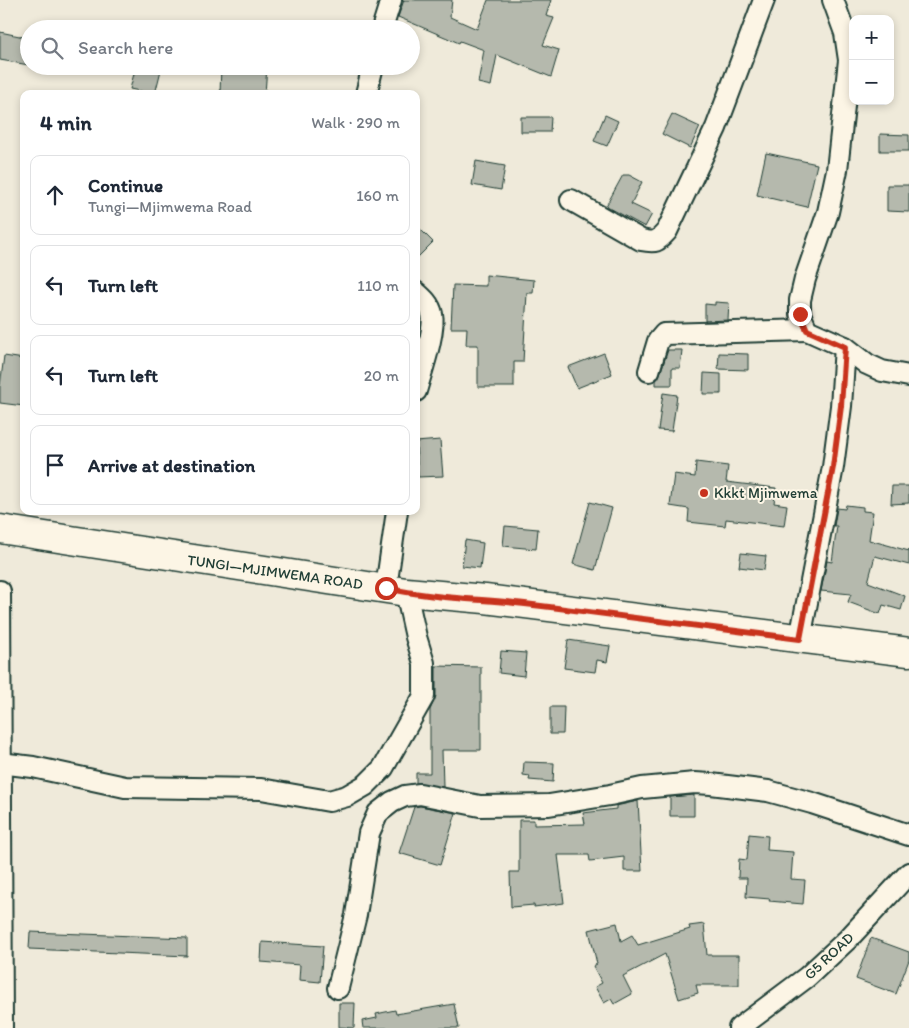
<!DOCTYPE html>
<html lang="en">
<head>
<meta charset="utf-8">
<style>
	:root { --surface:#fff; --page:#f2f2f3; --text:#1f2937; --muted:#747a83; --line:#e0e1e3 }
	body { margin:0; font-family:Itim,sans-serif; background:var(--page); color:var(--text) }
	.controls { position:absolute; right:15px; top:15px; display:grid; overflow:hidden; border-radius:10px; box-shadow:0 2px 8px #0003 }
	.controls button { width:45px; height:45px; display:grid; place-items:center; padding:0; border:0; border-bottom:1px solid var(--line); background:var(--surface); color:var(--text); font:25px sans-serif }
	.stop { position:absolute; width:15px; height:15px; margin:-11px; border:4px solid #c8321e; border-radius:50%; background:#fff }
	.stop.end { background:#c8321e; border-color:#fff; box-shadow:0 1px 5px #0008 }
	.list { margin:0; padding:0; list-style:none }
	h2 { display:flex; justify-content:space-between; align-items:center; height:65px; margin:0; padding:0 20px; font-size:21px }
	h2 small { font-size:16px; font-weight:400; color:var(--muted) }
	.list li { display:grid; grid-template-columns:32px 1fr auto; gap:15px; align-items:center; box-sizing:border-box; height:80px; margin:0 10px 10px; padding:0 10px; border:1px solid var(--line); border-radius:10px }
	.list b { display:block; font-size:19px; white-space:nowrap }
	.list p { margin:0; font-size:16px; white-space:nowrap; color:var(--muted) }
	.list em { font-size:16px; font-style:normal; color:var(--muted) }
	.icon { flex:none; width:28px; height:28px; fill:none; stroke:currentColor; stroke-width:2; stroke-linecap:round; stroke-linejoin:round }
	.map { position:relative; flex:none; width:909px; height:1028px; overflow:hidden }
	.search { position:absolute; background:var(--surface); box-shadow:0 2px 8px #0003; left:20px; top:20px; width:400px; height:55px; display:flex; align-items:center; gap:12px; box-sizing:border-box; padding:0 18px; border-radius:28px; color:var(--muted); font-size:19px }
	.panel { position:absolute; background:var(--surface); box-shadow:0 2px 8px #0003; left:20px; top:90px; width:400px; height:425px; border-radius:10px }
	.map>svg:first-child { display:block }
</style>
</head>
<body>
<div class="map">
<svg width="909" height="1028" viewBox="0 0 909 1028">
	<rect width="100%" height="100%" fill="#efeada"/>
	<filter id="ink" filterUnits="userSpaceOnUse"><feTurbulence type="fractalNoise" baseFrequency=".02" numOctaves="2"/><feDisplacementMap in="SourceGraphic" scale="10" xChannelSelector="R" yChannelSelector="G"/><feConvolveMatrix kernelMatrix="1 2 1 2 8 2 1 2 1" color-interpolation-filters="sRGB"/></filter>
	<g filter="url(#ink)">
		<!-- building -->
		<g fill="#b5b9ad" stroke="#1f3d34">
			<path d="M404,0H452L450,17L477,29L488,0H551L546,16L554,18L543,45L559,50L551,77L497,55L491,86L478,83L484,50L460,41L459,43L398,17Z"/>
			<path d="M0,32L29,38V65L0,60Z"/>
			<path d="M136,66H162L155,94L130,89Z"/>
			<path d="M221,66H267L265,94H220Z"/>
			<path d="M672,114L700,127L690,148L662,134Z"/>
			<path d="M605,115L618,121L607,146L594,141Z"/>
			<path d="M521,117H551L550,132H521Z"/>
			<path d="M880,134L909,135V151H880Z"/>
			<path d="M766,153L817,164L807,207L757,195Z"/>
			<path d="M476,161L505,166L501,190L472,185Z"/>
			<path d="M623,175H629L642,182L631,204L652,214L645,227L606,206Z"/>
			<path d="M887,185H909V212L887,211Z"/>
			<path d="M416,225L433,242L416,259Z"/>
			<path d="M486,275L534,280L533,293H527L523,362H514V387H478V345H466L467,328H451L453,285L486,286Z"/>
			<path d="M715,302L729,303L728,320L705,321V304L715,305Z"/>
			<path d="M668,350H682L680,368H672V385H656V380L660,374Z"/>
			<path d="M604,353L612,374L577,388L568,367Z"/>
			<path d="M719,353L748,354V370L718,369Z"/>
			<path d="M4,356L24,359V406L0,403V386Z"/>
			<path d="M704,373L721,374V394H703Z"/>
			<path d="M663,393L677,395L672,431L658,430Z"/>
			<path d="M440,440L443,476L418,477L416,442Z"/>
			<path d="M696,462L728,466L726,482L776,488L774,503L787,505L784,526L726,519L725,526L688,522L689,509L670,506L674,474L695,477Z"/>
			<path d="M892,486H909V503L891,504Z"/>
			<path d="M590,502L612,508L595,570L573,564Z"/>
			<path d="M846,505L863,507V511L873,512L869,540L909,551V565L875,556L868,582L905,596L901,610L883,605L880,614L848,602L851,594L821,591L827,561L832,562L837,526H834L837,508L845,509Z"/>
			<path d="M505,526L538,529L536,549L503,546Z"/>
			<path d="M465,540L483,543L480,568L462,566Z"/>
			<path d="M741,553L766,556L764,570L739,567Z"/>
			<path d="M568,640L610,646L607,662L597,660L595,672L564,668Z"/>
			<path d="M501,651L526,653L524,676L499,673Z"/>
			<path d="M436,666L481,667V750H442L443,787L416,783V773H430V710L436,696Z"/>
			<path d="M550,707H564L563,734H550Z"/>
			<path d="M524,762L554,763L553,782L529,780L530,776L523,775Z"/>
			<path d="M694,795V816H670V797Z"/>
			<path d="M638,801L642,871H624V857L590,861L589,855H558L564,903L534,907V905L511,907L510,872H519V820H534V825L585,824L583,813L616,809V806Z"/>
			<path d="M420,806L456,813L440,865L399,853L414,807Z"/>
			<path d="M749,834L768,836L767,850L793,852L791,879L805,880L803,904L769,901L770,899L746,897L747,878H738L739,859L747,860Z"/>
			<path d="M617,923L621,941L632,935L638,945L690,929L689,926L704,924L707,955H739V985H696L698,993L679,999L665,954L623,976L632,994L614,1004L611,999L604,1003L595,987L602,983L593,966L597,964L589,930Z"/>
			<path d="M30,932L187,938V956L29,949Z"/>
			<path d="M871,938L909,952V960L896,994L856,979Z"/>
			<path d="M262,942L323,946L320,982L299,980L300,965L261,962Z"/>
			<path d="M339,1003H355L354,1028L339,1027Z"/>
			<path d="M454,1004L459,1028H363L362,1021L377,1018L376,1014L395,1010L396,1014Z"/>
		</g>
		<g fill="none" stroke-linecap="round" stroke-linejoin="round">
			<defs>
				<g id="street">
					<path d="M833,0L845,33L849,60L837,170L828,212L805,279L800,300V314L807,330L845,347L867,364L882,371L909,376"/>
					<path d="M382,29L391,0"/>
					<path d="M366,94L373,66"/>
					<path d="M571,200L641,240C656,243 657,242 667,231L716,128L764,0"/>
					<path d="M416,292C423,298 430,304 432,314C436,331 421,373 416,391"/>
					<path d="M649,371L658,341L664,334L807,330"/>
					<path d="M386,588L397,511"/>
					<path d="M0,591L2,1028"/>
					<path d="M800,639L833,467L841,406L845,347"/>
					<path d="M0,763L33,767L125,787L261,789L329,801L347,796L366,785L383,768L424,696V663L416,637L406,592"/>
					<path d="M338,988L356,915L369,833L378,813L392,802L405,796L420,794L480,806L549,805L610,795L642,788L695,783L711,784L768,791L812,803L909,835"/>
					<path d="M739,1028L807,977L848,939L909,873"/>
				</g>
				<path id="secondary" d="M0,529L406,592L485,599L909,652"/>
			</defs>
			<!-- street casing -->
			<use href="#street" stroke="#1f3d34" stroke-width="24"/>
			<!-- secondary casing -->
			<use href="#secondary" stroke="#1f3d34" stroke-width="31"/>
			<!-- street -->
			<use href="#street" stroke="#fcf5e5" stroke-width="20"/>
			<!-- secondary -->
			<use href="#secondary" stroke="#fcf5e5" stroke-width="28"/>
		</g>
	</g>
	<g fill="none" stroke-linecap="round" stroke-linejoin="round" filter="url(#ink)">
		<!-- route -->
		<path stroke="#c8321e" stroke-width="6" d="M386,588C431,598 479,599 525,604C617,615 709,627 800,639L833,467L841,406L845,347L807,330L800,314"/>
	</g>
	<!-- markers -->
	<circle fill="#c8321e" stroke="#fcf5e5" stroke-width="2" cx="704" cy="493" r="5"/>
	<g text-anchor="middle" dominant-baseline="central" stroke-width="4" stroke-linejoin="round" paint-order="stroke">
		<!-- poi labels -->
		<g font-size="15" fill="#1f3d34" stroke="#fcf5e5" text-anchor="start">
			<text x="714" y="493">Kkkt Mjimwema</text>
		</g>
		<!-- street labels -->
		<g font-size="15" fill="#1f3d34" stroke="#fcf5e5">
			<text transform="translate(275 572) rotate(8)">TUNGI—MJIMWEMA ROAD</text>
			<text transform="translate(829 956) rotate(-43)">G5 ROAD</text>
		</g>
	</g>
</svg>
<div class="controls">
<button>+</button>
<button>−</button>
</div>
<div class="stop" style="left:386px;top:588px"></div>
<div class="stop end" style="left:800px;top:314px"></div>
<div class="search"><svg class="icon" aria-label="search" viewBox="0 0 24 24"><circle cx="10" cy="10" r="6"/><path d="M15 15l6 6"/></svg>Search here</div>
<section class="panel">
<h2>4 min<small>Walk · 290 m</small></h2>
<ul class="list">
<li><svg class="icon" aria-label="ahead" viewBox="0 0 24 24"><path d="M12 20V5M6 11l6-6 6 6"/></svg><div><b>Continue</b><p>Tungi—Mjimwema Road</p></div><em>160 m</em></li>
<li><svg class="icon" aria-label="left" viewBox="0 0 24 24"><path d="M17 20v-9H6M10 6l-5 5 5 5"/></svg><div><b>Turn left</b></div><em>110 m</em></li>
<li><svg class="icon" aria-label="left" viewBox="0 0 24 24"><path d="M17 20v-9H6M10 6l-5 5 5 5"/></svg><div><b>Turn left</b></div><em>20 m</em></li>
<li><svg class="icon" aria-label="arrive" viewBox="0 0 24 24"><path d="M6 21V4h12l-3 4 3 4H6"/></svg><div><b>Arrive at destination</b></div></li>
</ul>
</section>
</div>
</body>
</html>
